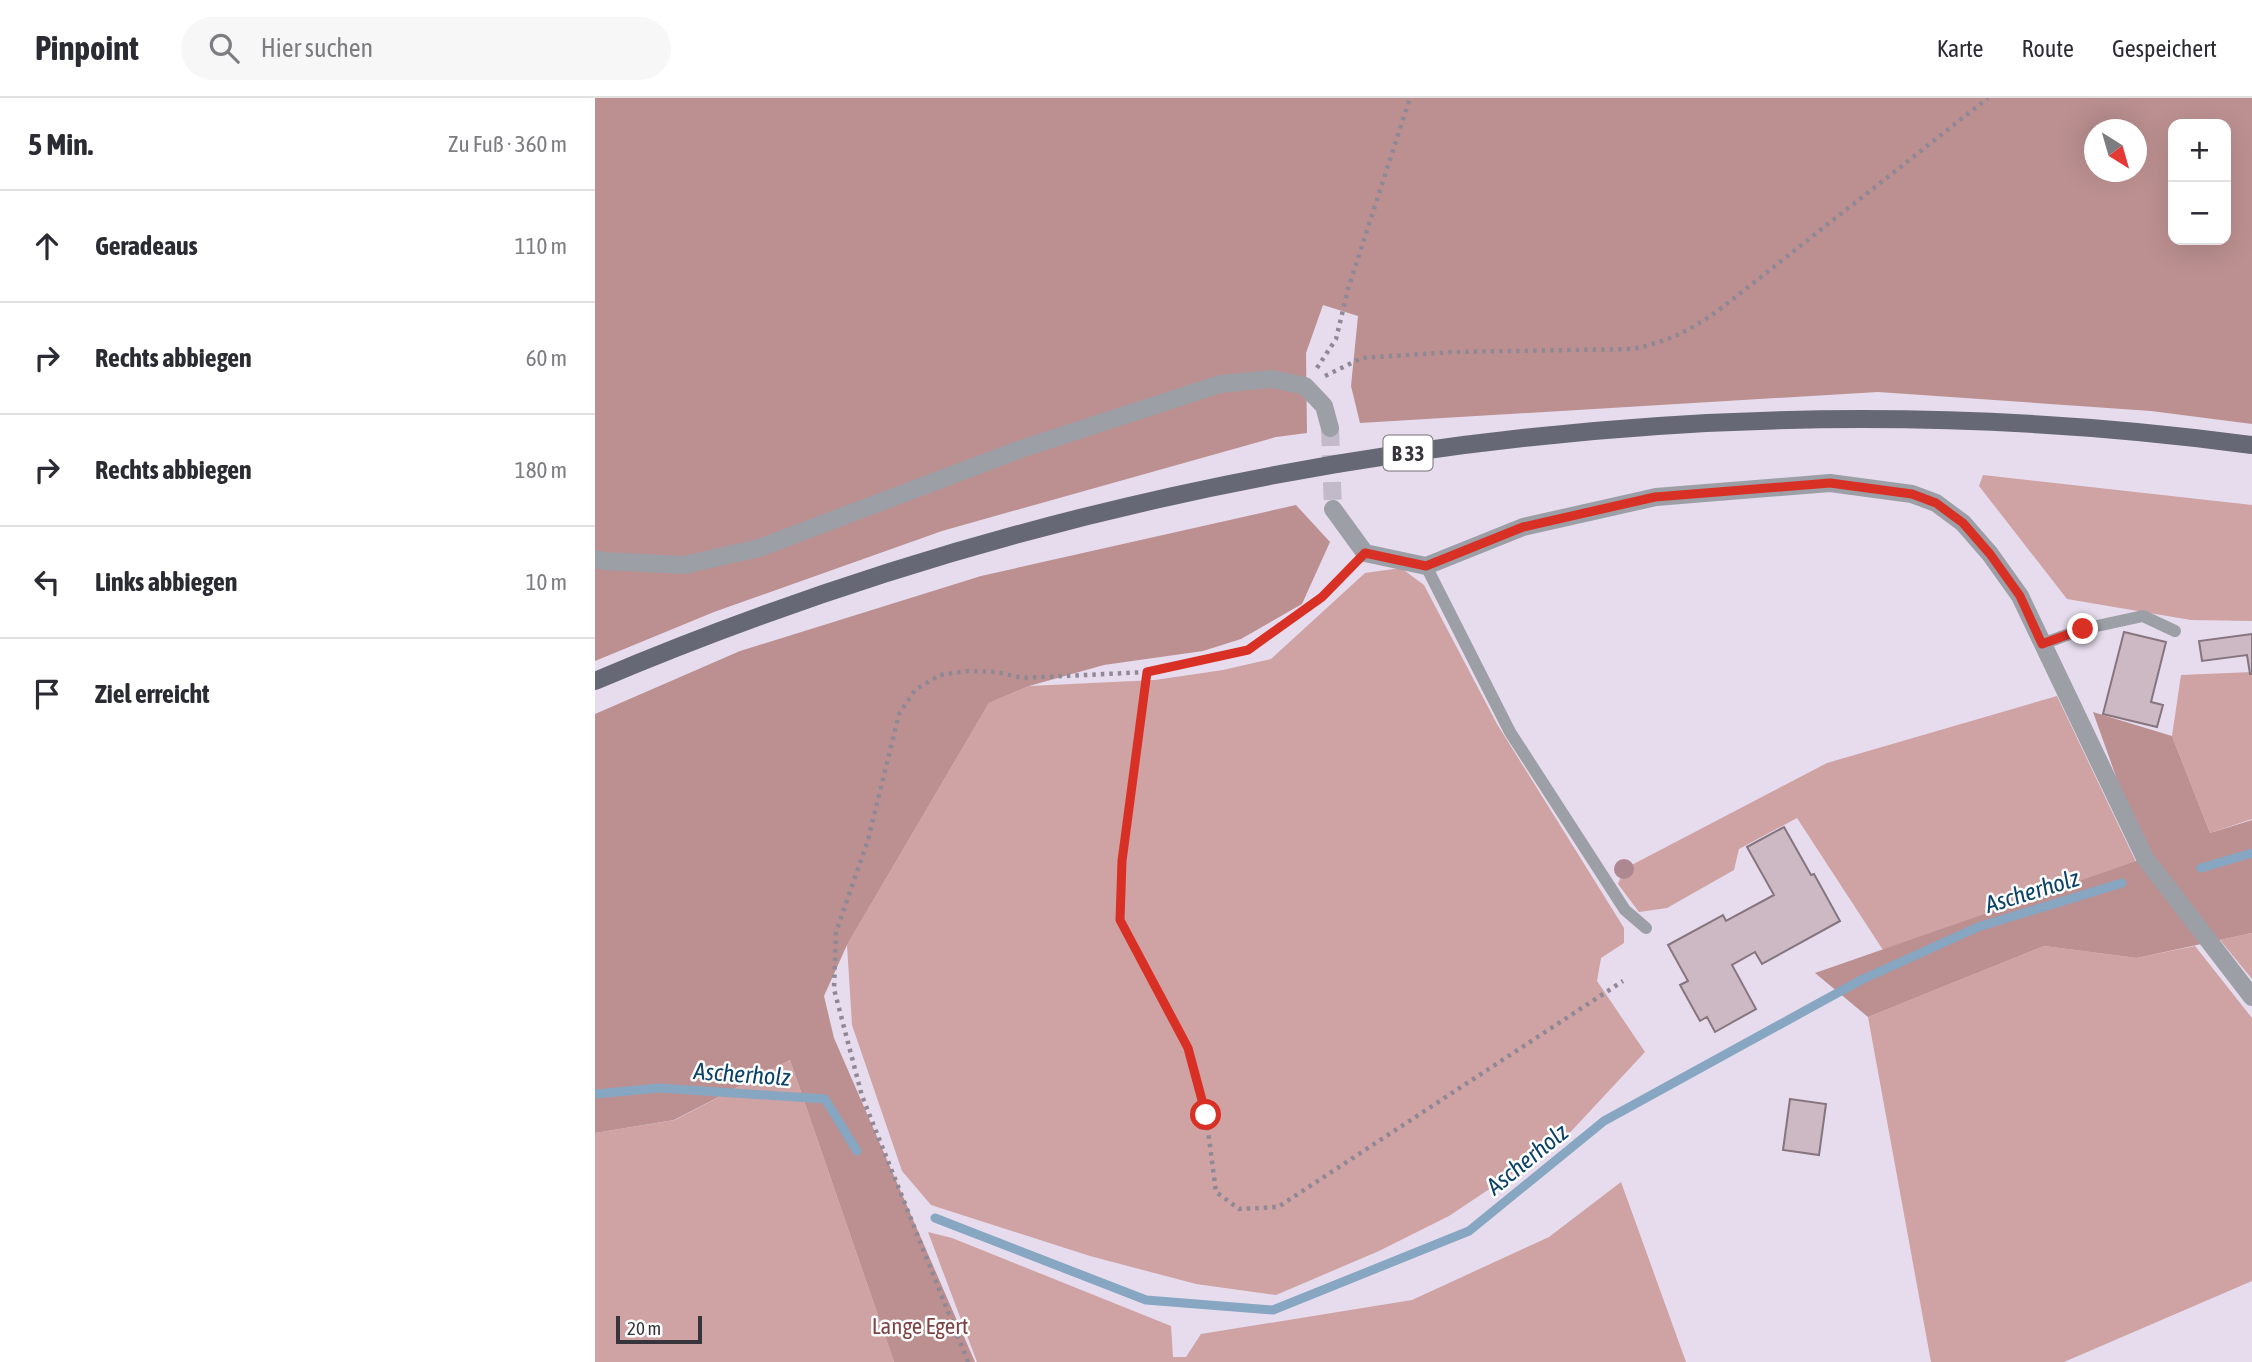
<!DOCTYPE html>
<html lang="de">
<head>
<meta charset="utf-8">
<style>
	:root { --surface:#fff; --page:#f7f7f7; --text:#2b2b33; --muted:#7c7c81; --line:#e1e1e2 }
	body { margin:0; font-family:"Asap Condensed",sans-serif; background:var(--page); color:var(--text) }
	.controls { position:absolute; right:21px; top:21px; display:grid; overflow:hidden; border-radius:14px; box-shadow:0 7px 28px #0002 }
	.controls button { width:63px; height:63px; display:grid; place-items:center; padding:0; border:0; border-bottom:2px solid var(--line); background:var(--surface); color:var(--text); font:35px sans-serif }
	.compass { position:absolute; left:1489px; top:21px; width:63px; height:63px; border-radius:50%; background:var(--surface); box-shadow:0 7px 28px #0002; rotate:143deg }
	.scale { position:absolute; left:21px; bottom:18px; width:86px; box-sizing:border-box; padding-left:7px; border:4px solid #38343b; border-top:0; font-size:19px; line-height:24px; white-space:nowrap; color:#38343b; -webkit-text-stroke:5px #fff; paint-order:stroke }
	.stop { position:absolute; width:21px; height:21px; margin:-16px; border:5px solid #d93025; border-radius:50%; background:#fff }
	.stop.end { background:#d93025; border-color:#fff; box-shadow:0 2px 7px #0008 }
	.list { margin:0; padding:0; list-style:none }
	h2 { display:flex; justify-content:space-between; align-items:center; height:91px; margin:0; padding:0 28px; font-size:30px }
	h2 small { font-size:23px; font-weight:400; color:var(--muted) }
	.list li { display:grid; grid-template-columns:46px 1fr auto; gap:21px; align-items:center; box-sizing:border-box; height:112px; padding:0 28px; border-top:2px solid var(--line) }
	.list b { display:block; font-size:26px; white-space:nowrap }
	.list em { font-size:23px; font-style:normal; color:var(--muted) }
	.icon { flex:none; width:38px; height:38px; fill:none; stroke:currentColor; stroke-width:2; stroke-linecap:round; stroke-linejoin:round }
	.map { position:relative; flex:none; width:1657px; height:1264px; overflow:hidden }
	header { display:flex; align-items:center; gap:42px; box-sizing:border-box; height:98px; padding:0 35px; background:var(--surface); border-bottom:2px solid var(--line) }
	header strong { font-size:33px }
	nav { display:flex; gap:38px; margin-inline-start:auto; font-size:24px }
	.search { width:490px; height:63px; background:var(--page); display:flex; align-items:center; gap:18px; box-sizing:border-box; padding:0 24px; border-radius:38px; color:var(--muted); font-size:26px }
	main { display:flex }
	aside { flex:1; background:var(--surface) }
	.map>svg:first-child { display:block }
</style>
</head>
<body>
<header>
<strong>Pinpoint</strong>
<div class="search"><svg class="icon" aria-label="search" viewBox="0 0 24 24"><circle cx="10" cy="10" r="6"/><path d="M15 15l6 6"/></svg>Hier suchen</div>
<nav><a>Karte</a><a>Route</a><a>Gespeichert</a></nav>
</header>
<main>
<aside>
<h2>5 Min.<small>Zu Fuß · 360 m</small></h2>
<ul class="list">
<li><svg class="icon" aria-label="ahead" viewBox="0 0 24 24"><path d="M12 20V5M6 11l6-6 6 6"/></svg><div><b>Geradeaus</b></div><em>110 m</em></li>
<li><svg class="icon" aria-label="right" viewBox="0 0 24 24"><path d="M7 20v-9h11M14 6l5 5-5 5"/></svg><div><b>Rechts abbiegen</b></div><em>60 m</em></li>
<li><svg class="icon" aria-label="right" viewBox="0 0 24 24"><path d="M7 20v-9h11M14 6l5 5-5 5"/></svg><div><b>Rechts abbiegen</b></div><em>180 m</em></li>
<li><svg class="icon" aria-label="left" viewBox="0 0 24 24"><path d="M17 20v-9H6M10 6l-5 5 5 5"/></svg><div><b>Links abbiegen</b></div><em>10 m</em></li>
<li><svg class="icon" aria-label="arrive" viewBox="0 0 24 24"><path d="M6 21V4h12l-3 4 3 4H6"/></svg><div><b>Ziel erreicht</b></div></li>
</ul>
</aside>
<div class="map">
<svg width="1657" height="1264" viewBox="0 0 1657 1264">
	<rect width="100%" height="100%" fill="#e6dced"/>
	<!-- green -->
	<g fill="#cfa2a3">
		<path d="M1388,377L1657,407V523L1596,522L1472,501L1384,388Z"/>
		<path d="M806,470L829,487L902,626L1029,830V845L1006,860L1002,883L1050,954L969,1041L854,1118L784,1153L681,1197L601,1186L495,1158L336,1107L307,1073L257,927L252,847L394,605L434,588L560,582L628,572L676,561L770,475Z"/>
		<path d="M1657,574V721L1615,735L1577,638L1586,577Z"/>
		<path d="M1462,598L1541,764L1288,852L1202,720L1144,751L1139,772L1072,810L1044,814L1023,786L1029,771L1232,665Z"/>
		<path d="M1657,835V881L1625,842Z"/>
		<path d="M1449,848L1542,860L1600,848L1657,920V1183L1469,1264H1336L1273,919Z"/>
		<path d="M195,962L299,1264H0V1035L80,1022Z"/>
		<path d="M1026,1084L1091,1264H382L333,1134L357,1140L576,1228L578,1259H591L606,1236L817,1202L954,1139Z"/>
	</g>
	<!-- forest -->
	<g fill="#bc9091" fill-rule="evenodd">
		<path d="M0,0H1657V326L1556,313L1283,294L765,325L756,288L763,218L728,207L711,255L712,335L681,339L347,433L119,514L0,563ZM1578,26H1631V142H1578ZM1500,32H1542V74H1500Z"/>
		<path d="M701,407L735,444L707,506L646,541L608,553L509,567L434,588L394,605L252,847L229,898L239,940L380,1264H299L195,962L79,1022L0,1035V616L145,553L386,478Z"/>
		<path d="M1498,614L1577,638L1615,735L1657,722V835L1542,860L1449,848L1273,919L1220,875L1550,760Z"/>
	</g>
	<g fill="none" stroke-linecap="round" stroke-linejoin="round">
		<!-- stream -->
		<g stroke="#86a6c1" stroke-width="9">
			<path d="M1606,770L1657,755"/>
			<path d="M0,996L64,990L230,1001L262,1053"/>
			<path d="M340,1120L551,1202L678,1212L874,1133L1009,1023L1266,882L1383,829L1527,785"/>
		</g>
	</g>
	<!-- building -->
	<g fill="#ccb9c3" stroke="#86757e" stroke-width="2">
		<path d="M1529,534L1571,544L1556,604L1568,607L1562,629L1508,616Z"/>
		<path d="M1657,536V576H1655L1652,557L1607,563L1604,543Z"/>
		<path d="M1189,729L1216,777L1219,776L1245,823L1167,866L1160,854L1137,867L1161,911L1120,934L1112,919L1105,923L1085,887L1093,883L1073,847L1128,817L1131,823L1179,797L1152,749Z"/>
		<path d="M1195,1001L1231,1006L1224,1057L1188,1052Z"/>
	</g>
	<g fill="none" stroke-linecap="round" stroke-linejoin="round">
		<!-- minor-tunnel -->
		<path stroke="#c3bac9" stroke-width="18" stroke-dasharray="18 9" stroke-linecap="butt" d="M735,330L738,411"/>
		<!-- path -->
		<g stroke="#908995" stroke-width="4.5" stroke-dasharray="3.5 5" stroke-linecap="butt">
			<path d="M722,270L741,241L753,191L815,0"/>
			<path d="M730,278L767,260L858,254L1038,251C1074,243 1094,233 1124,212L1393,0"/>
			<path d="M552,574L527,763L525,822L593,950L611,1017L621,1094L644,1111L683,1109L1028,883"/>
			<path d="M373,1264L267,998L239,891L241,834L273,742L304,616L320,592L345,577L373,573L401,574L428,580L552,574L653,552L728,499L755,471"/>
		</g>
		<!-- service -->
		<g stroke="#9d9fa6" stroke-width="12">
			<path d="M831,468L915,634L1030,812L1051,830"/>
			<path d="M1447,546L1488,531L1548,518L1580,533"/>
		</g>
		<!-- minor -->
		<g stroke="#9d9fa6" stroke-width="18">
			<path d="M738,411L770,455L831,468L928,429L1061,399L1235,385L1317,396L1341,405L1368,425L1395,456L1425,498L1550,760L1657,899"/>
			<path d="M0,461L9,463L89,467L164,450L426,351L625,286L677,281L710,288L729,308L735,330"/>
		</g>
		<!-- primary -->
		<path stroke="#666876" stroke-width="18" d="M0,583C517,364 1098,272 1657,347"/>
	</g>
	<!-- trees -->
	<circle fill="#ae8891" cx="1029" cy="771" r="10"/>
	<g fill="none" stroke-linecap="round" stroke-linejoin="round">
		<!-- route -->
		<path stroke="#d93025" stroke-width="9" d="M611,1017L593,950L525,822L527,763L552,574L653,552L727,499L770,455L831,468L928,429L1060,399L1235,385L1317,396L1341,405L1368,425L1395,456L1425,498L1447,546L1488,531"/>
	</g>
	<g text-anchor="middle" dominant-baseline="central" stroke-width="5" stroke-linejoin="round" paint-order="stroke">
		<!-- shield labels -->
		<rect fill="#fff" stroke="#747176" stroke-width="2" x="788.5" y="337.5" width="49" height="35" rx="5"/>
		<g font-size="21" font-weight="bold" fill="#38343b">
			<text x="813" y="355">B 33</text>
		</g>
		<!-- park labels -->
		<g font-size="23" fill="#804346" stroke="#fff">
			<text x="325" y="1228">Lange Egert</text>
		</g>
		<!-- water labels -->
		<g font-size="24" font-style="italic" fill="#0b4267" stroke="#fff">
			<text transform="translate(1437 793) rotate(-17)">Ascherholz</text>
			<text transform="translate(147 976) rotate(4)">Ascherholz</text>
			<text transform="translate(932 1061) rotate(-39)">Ascherholz</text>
		</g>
	</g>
</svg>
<div class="controls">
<button>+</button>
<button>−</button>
</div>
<svg class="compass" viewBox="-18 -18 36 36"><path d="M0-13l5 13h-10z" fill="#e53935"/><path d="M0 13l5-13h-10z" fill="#7c7c81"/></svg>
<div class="scale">20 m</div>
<div class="stop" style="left:611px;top:1017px"></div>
<div class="stop end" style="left:1488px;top:531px"></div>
</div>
</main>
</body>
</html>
